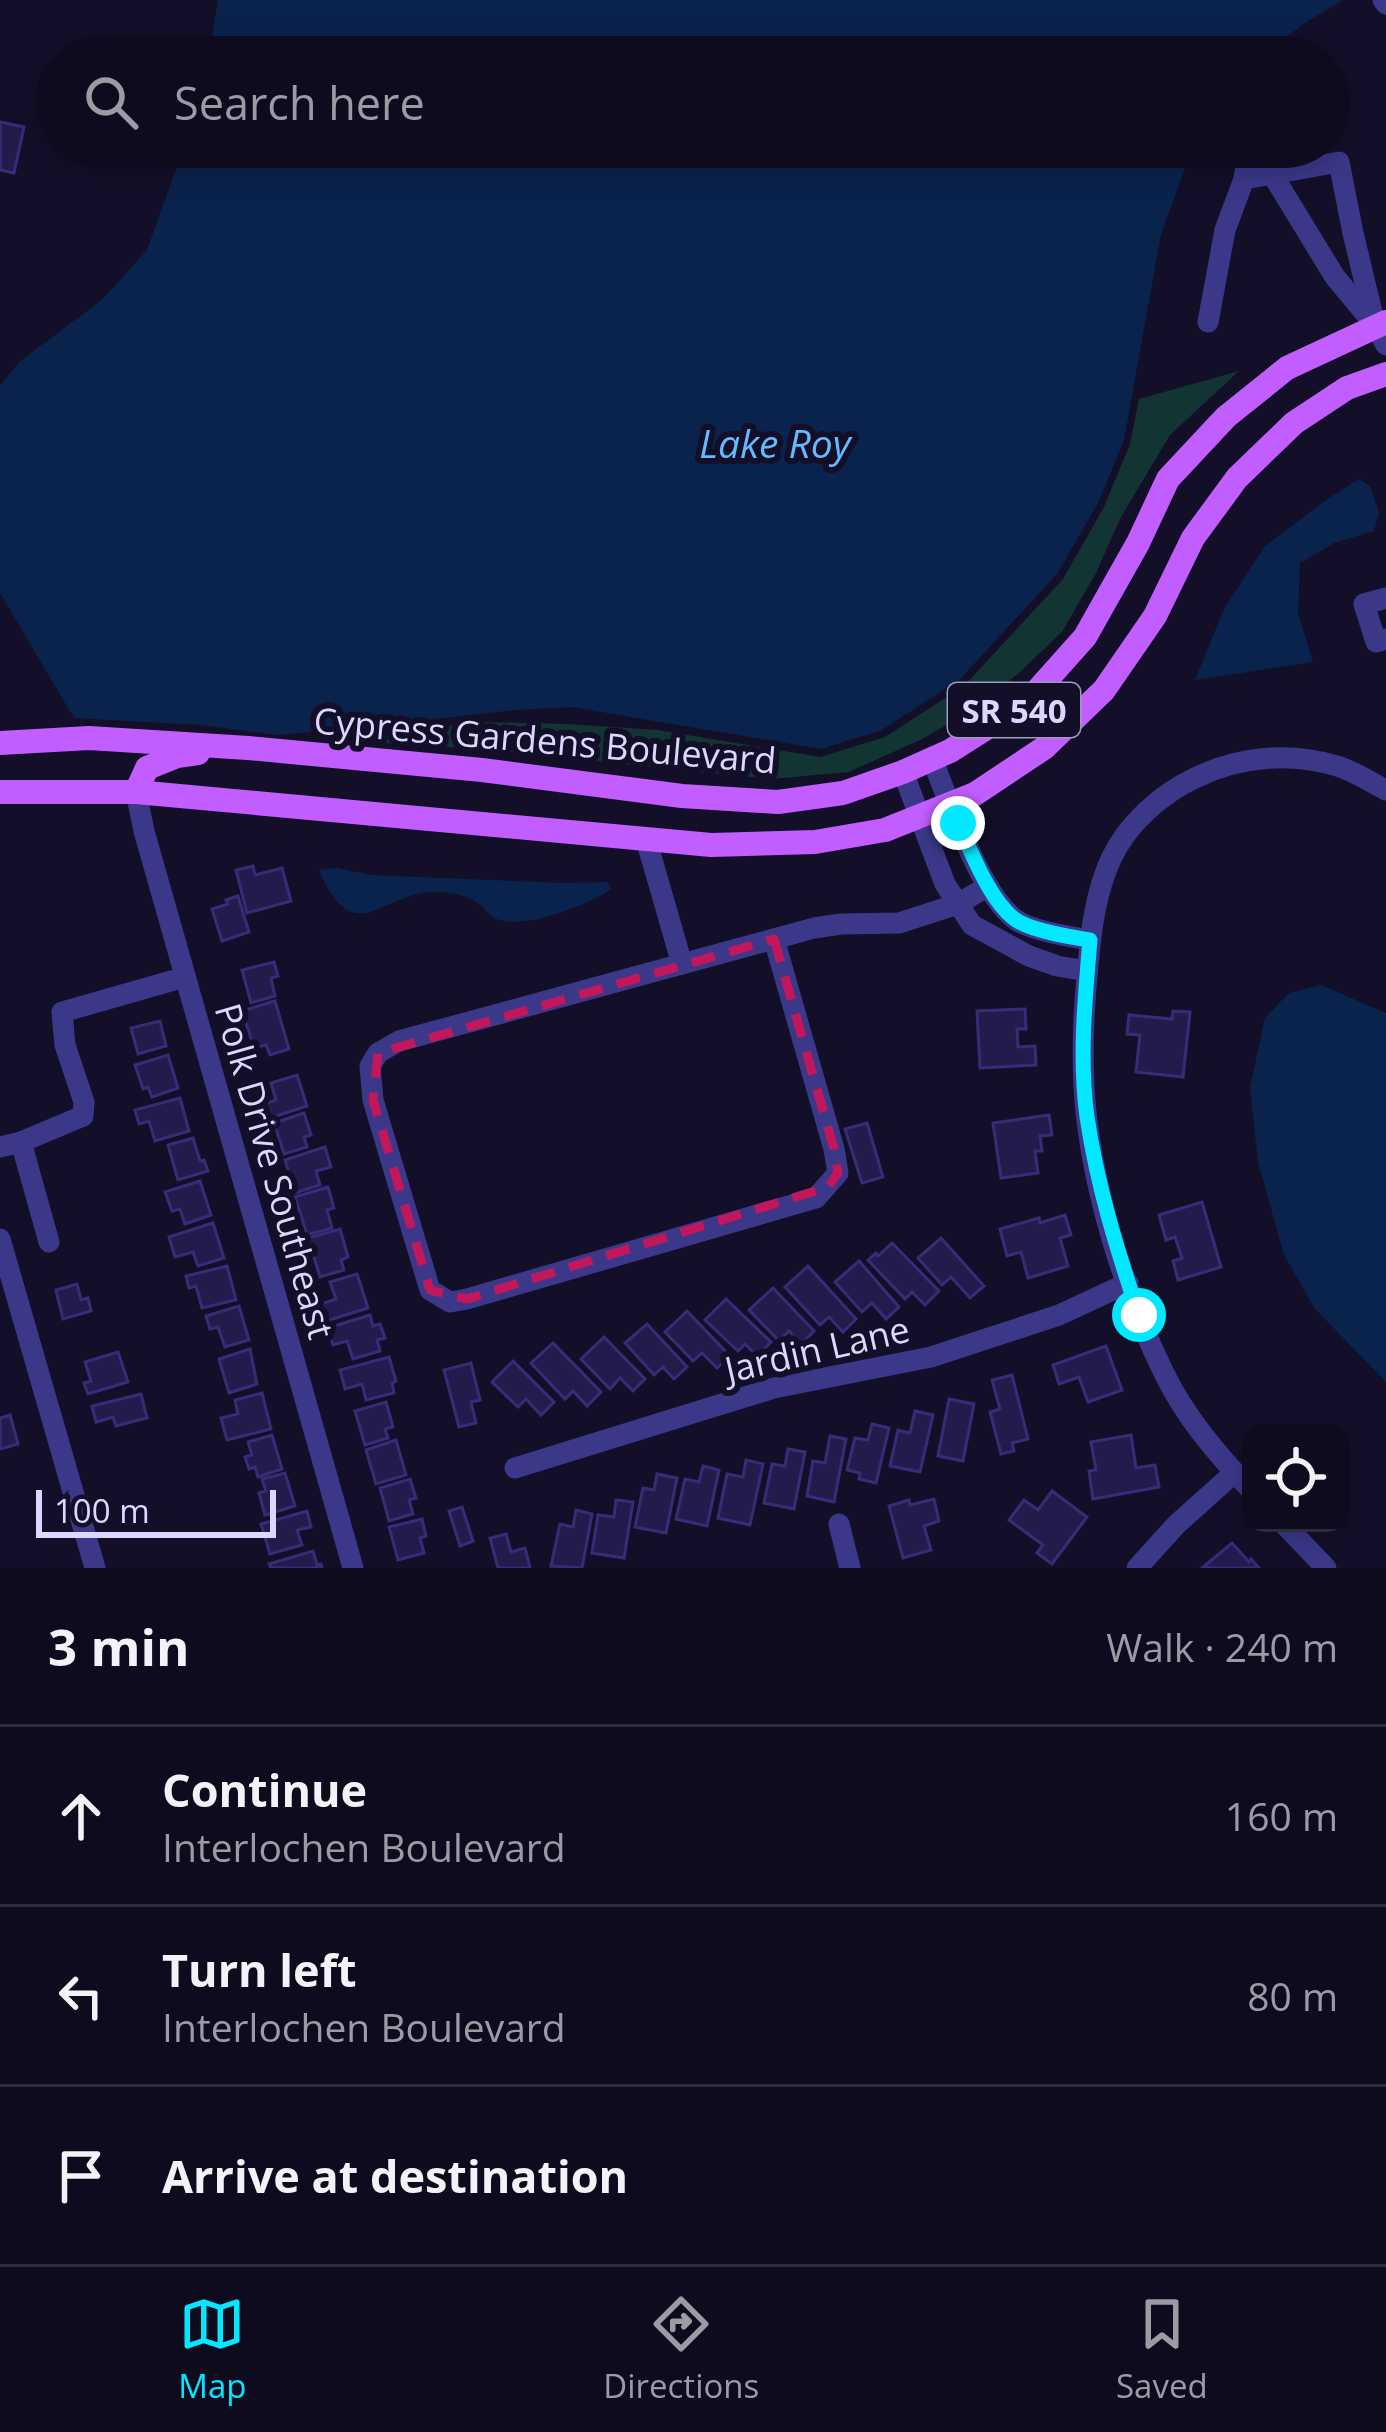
<!DOCTYPE html>
<html lang="en">
<head>
<meta charset="utf-8">
<style>
	:root { --surface:#0e0b1f; --page:#171428; --text:#f1f3f6; --muted:#9b9ba4; --line:#2e2b3d; --accent:#03e7ff }
	body { margin:0; font-family:"Open Sans",sans-serif; background:var(--page); color:var(--text) }
	.controls { position:absolute; right:36px; bottom:36px; display:grid; overflow:hidden; border-radius:24px; box-shadow:0 6px 30px #0003 }
	.controls button { width:108px; height:108px; display:grid; place-items:center; padding:0; border:0; border-bottom:3px solid var(--line); background:var(--surface); color:var(--text); font:60px sans-serif }
	.scale { position:absolute; left:36px; bottom:30px; width:240px; box-sizing:border-box; padding-left:12px; border:6px solid #dcd7ff; border-top:0; font-size:33px; line-height:42px; white-space:nowrap; color:#dcd7ff; -webkit-text-stroke:9px #130f29; paint-order:stroke }
	.stop { position:absolute; width:36px; height:36px; margin:-27px; border:9px solid #03e7ff; border-radius:50%; background:#fff }
	.stop.end { background:#03e7ff; border-color:#fff; box-shadow:0 3px 12px #0008 }
	.list { margin:0; padding:0; list-style:none }
	h2 { display:flex; justify-content:space-between; align-items:center; height:156px; margin:0; padding:0 48px; font-size:51px }
	h2 small { font-size:39px; font-weight:400; color:var(--muted) }
	.list li { display:grid; grid-template-columns:78px 1fr auto; gap:36px; align-items:center; box-sizing:border-box; height:180px; padding:0 48px; border-top:3px solid var(--line) }
	.list b { display:block; font-size:45px; white-space:nowrap }
	.list p { margin:0; font-size:39px; white-space:nowrap; color:var(--muted) }
	.list em { font-size:39px; font-style:normal; color:var(--muted) }
	.icon { flex:none; width:66px; height:66px; fill:none; stroke:currentColor; stroke-width:2; stroke-linecap:round; stroke-linejoin:round }
	.map { position:relative; flex:none; width:1386px; height:1568px; overflow:hidden }
	.search { position:absolute; background:var(--surface); box-shadow:0 6px 30px #0003; left:36px; right:36px; top:36px; height:132px; display:flex; align-items:center; gap:30px; box-sizing:border-box; padding:0 42px; border-radius:66px; color:var(--muted); font-size:45px }
	.sheet { height:696px; background:var(--surface) }
	nav { display:flex; justify-content:space-around; align-items:center; box-sizing:border-box; height:168px; border-top:3px solid var(--line); background:var(--surface); font-size:33px; color:var(--muted) }
	nav a { display:grid; justify-items:center; gap:6px }
	nav .on { color:var(--accent) }
	.map>svg:first-child { display:block }
</style>
</head>
<body>
<div class="map">
<svg width="1386" height="1568" viewBox="0 0 1386 1568">
	<rect width="100%" height="100%" fill="#130f29"/>
	<!-- green -->
	<path fill="#123432" d="M1239,371L1170,435L1121,517L1096,573L1062,632L1019,673L971,711L920,740L849,772L771,779L478,749L320,739L484,722L567,724L658,730L820,757L885,737L964,686L1063,579L1104,507L1130,444L1139,399Z"/>
	<!-- water -->
	<g fill="#0a234d">
		<path d="M218,0H1343L1303,24L1263,57H209Z"/>
		<path d="M184,147H1193L1161,234L1124,440L1098,503L1057,574L960,679L882,730L821,749L572,707L515,710L370,727L276,735L201,725L74,718L0,593V386L19,362L103,299L147,250Z"/>
		<path d="M1359,479L1370,486L1379,513L1374,531L1334,543L1300,563L1298,613L1313,662L1195,680L1224,609L1265,546L1326,500Z"/>
		<path d="M337,868L371,875L564,883L607,882L612,889C588,905 524,930 497,919C488,915 484,907 476,902C466,895 452,893 441,892C384,887 356,956 319,870Z"/>
		<path d="M1321,985L1386,1013V1382L1315,1309L1284,1255L1258,1162L1250,1088L1265,1018L1289,993Z"/>
	</g>
	<!-- building -->
	<g fill="#241a4b" stroke="#3a2b78" stroke-width="3">
		<path d="M0,122L24,127L14,173L0,170Z"/>
		<path d="M253,866L255,875L282,868L291,901L247,913L236,870Z"/>
		<path d="M238,896L249,932L222,941L212,909L228,904L226,900Z"/>
		<path d="M274,962L278,976L271,978L275,996L251,1003L242,970Z"/>
		<path d="M275,1001L289,1049L270,1055L266,1045L254,1048L242,1011Z"/>
		<path d="M1025,1009L1026,1029H1017L1018,1047L1035,1046L1036,1065L980,1068L977,1011Z"/>
		<path d="M1173,1011L1190,1012L1183,1077L1136,1072L1140,1035L1127,1034L1129,1015L1172,1019Z"/>
		<path d="M160,1021L166,1046L138,1054L131,1028Z"/>
		<path d="M168,1055L178,1088L152,1097L148,1087L143,1089L135,1065Z"/>
		<path d="M297,1075L307,1106L267,1119L262,1105L276,1100L271,1083Z"/>
		<path d="M180,1098L189,1131L155,1141L149,1121L139,1124L135,1110Z"/>
		<path d="M304,1113L311,1135L304,1137L307,1147L284,1154L274,1123Z"/>
		<path d="M1049,1115L1052,1135L1040,1136L1042,1151H1035L1038,1173L1001,1178L993,1123Z"/>
		<path d="M867,1123L883,1177L862,1183L845,1129Z"/>
		<path d="M193,1138L200,1161L204,1160L208,1171L178,1180L168,1145Z"/>
		<path d="M325,1147L331,1167L316,1171L320,1185L295,1193L285,1160Z"/>
		<path d="M200,1181L211,1215L185,1224L180,1209L172,1211L165,1192Z"/>
		<path d="M328,1187L334,1208L327,1210L332,1228L307,1235L295,1197Z"/>
		<path d="M1202,1202L1221,1267L1178,1280L1173,1261L1182,1258L1175,1237L1166,1240L1159,1215Z"/>
		<path d="M1065,1215L1071,1235L1060,1238L1068,1266L1028,1278L1021,1252L1007,1256L1000,1229L1039,1218L1040,1223Z"/>
		<path d="M213,1223L224,1258L198,1266L193,1252L175,1257L169,1237Z"/>
		<path d="M340,1229L348,1257L341,1260L344,1270L320,1277L308,1238Z"/>
		<path d="M941,1238L984,1286L970,1298L951,1277L942,1285L918,1258Z"/>
		<path d="M892,1243L939,1291L925,1305L912,1292L905,1299L868,1260L876,1253L878,1256Z"/>
		<path d="M859,1261L899,1307L886,1319L872,1303L862,1312L835,1282Z"/>
		<path d="M227,1266L236,1300L202,1308L196,1286L189,1288L186,1276Z"/>
		<path d="M808,1266L856,1319L843,1332L829,1317L820,1325L785,1287Z"/>
		<path d="M357,1274L368,1308L326,1321L321,1304L336,1299L330,1282Z"/>
		<path d="M77,1284L81,1300L88,1298L91,1311L63,1319L56,1290Z"/>
		<path d="M773,1288L814,1331L801,1344L789,1331L779,1341L749,1310Z"/>
		<path d="M726,1299L771,1342L757,1356L745,1344L738,1351L705,1320Z"/>
		<path d="M239,1306L249,1340L225,1347L218,1327L210,1329L206,1316Z"/>
		<path d="M687,1311L730,1356L717,1368L702,1353L693,1361L665,1332Z"/>
		<path d="M370,1315L373,1326L380,1324L385,1338L377,1340L380,1351L353,1359L347,1341L333,1345L328,1328Z"/>
		<path d="M647,1324L687,1367L674,1379L663,1367L654,1375L625,1343Z"/>
		<path d="M604,1337L645,1379L633,1391L620,1378L610,1389L581,1359Z"/>
		<path d="M553,1343L601,1392L587,1406L573,1391L565,1399L531,1363Z"/>
		<path d="M1106,1346L1122,1390L1088,1402L1079,1377L1059,1384L1053,1365Z"/>
		<path d="M250,1349L257,1384L229,1393L219,1359Z"/>
		<path d="M118,1352L128,1382L88,1394L84,1383L91,1381L85,1362Z"/>
		<path d="M389,1357L396,1381L392,1383L394,1393L366,1400L362,1384L345,1389L340,1370Z"/>
		<path d="M513,1361L554,1402L541,1415L526,1399L518,1407L492,1382Z"/>
		<path d="M471,1363L480,1400L471,1402L476,1423L459,1427L444,1370Z"/>
		<path d="M1012,1375L1028,1439L1012,1443L1014,1451L1001,1454L990,1412L1000,1409L992,1380Z"/>
		<path d="M262,1393L271,1429L227,1440L221,1418L238,1414L235,1400Z"/>
		<path d="M141,1394L147,1418L116,1426L113,1417L96,1422L92,1406Z"/>
		<path d="M949,1399L974,1404L963,1461L938,1456Z"/>
		<path d="M386,1402L393,1427L385,1429L388,1438L365,1445L355,1411Z"/>
		<path d="M915,1411L933,1415L920,1472L890,1466L898,1430L910,1433Z"/>
		<path d="M10,1415L18,1444L0,1449V1418Z"/>
		<path d="M872,1424L889,1428L876,1483L859,1479L860,1473L847,1470L855,1438L868,1440Z"/>
		<path d="M272,1435L282,1469L258,1477L255,1467L249,1469L245,1457L252,1455L248,1442Z"/>
		<path d="M1131,1435L1136,1468L1155,1465L1159,1487L1093,1499L1089,1471L1096,1470L1091,1442Z"/>
		<path d="M830,1436L846,1439L834,1502L807,1496L813,1461L825,1463Z"/>
		<path d="M396,1440L406,1475L376,1484L366,1450Z"/>
		<path d="M788,1449L805,1452L794,1509L764,1503L772,1464L785,1466Z"/>
		<path d="M746,1460L763,1464L750,1525L718,1518L727,1474L743,1477Z"/>
		<path d="M703,1466L719,1470L707,1526L676,1519L685,1479L699,1482Z"/>
		<path d="M285,1473L295,1506L265,1515L259,1493L266,1491L262,1479Z"/>
		<path d="M657,1474L677,1478L666,1533L635,1527L643,1488L654,1490Z"/>
		<path d="M410,1479L416,1498L409,1500L413,1514L389,1521L380,1488Z"/>
		<path d="M1052,1491L1087,1517L1052,1564L1037,1553L1043,1545L1009,1520L1024,1500L1038,1510Z"/>
		<path d="M934,1499L939,1521L924,1526L931,1550L903,1558L889,1506L909,1500L910,1505Z"/>
		<path d="M616,1500L633,1502L624,1558L592,1553L598,1515L614,1517Z"/>
		<path d="M462,1507L473,1541L460,1546L449,1511Z"/>
		<path d="M576,1510L592,1514L582,1568L551,1566L560,1524L573,1527Z"/>
		<path d="M307,1511L311,1527L297,1530L302,1545L270,1554L261,1524Z"/>
		<path d="M422,1519L426,1536L420,1538L424,1553L398,1560L389,1527Z"/>
		<path d="M506,1534L511,1552L525,1548L530,1568H498L490,1538Z"/>
		<path d="M1232,1543L1249,1562L1251,1559L1259,1568H1202Z"/>
		<path d="M313,1551L317,1565L321,1564L322,1568H271L269,1564Z"/>
	</g>
	<g fill="none" stroke-linecap="round" stroke-linejoin="round">
		<!-- minor -->
		<g stroke="#3b388a" stroke-width="21">
			<path d="M1383,0L1386,4"/>
			<path d="M1272,174L1335,277L1375,325L1386,345"/>
			<path d="M1244,179L1339,162L1353,233L1375,325"/>
			<path d="M1208,322L1225,230L1244,179L1249,147"/>
			<path d="M1386,598L1364,604L1376,642L1386,639"/>
			<path d="M932,759C949,801 980,894 1016,920C1032,931 1070,937 1090,940"/>
			<path d="M903,772L945,884L972,925L1029,956L1057,966L1087,971"/>
			<path d="M136,792L144,831L353,1568"/>
			<path d="M646,839L682,964"/>
			<path d="M774,939L834,1149L838,1173L816,1198L467,1299L450,1302L430,1290L373,1100L370,1066L378,1053L399,1041L774,939L814,928L841,924L899,923L958,904L988,886"/>
			<path d="M21,1142L83,1116L84,1102L65,1045L62,1012L185,977"/>
			<path d="M0,1147L21,1142L49,1242"/>
			<path d="M0,1239L95,1568"/>
			<path d="M515,1468L774,1388L931,1357L1059,1315L1128,1283"/>
			<path d="M1251,1490C1218,1455 1185,1417 1164,1373C1126,1296 1095,1198 1086,1112C1081,1063 1083,1014 1088,966C1091,930 1096,891 1111,859C1127,824 1161,794 1195,778C1239,756 1290,752 1337,766C1354,771 1370,782 1386,790"/>
			<path d="M1283,1523L1326,1568"/>
			<path d="M839,1524L850,1568"/>
			<path d="M1137,1568L1177,1524L1234,1473"/>
		</g>
		<!-- major -->
		<g stroke="#c25eff" stroke-width="24">
			<path d="M0,743L89,738L248,748L482,770L682,796L778,802L843,793L903,772L950,751L1026,703L1085,637L1138,543L1168,479L1226,417L1287,368L1386,322"/>
			<path d="M0,792H136L711,845L815,842L885,830L975,794L1044,748L1104,690L1155,616L1193,538L1237,478L1294,423L1347,388L1386,374"/>
			<path d="M136,792L147,768L177,756L198,753"/>
		</g>
	</g>
	<g fill="none" stroke-linecap="round" stroke-linejoin="round">
		<!-- route -->
		<path stroke="#03e7ff" stroke-width="15" d="M958,823C971,851 990,902 1016,920C1032,931 1071,937 1090,940C1085,998 1079,1058 1087,1117C1097,1185 1117,1250 1139,1315"/>
	</g>
	<!-- marked area -->
	<path fill="none" stroke="#c2185b" stroke-width="9" stroke-dasharray="24 15" stroke-linejoin="round" d="M774,939L834,1149L838,1173L828,1187L467,1299L430,1290L373,1100L378,1053Z"/>
	<g text-anchor="middle" dominant-baseline="central" stroke-width="12" stroke-linejoin="round" paint-order="stroke">
		<!-- shield labels -->
		<rect fill="#130f29" stroke="#a09bbf" stroke-width="3" x="948" y="683" width="132" height="54" rx="9"/>
		<g font-size="33" font-weight="bold" fill="#dcd7ff">
			<text x="1014" y="710">SR 540</text>
		</g>
		<!-- street labels -->
		<g font-size="36" fill="#dcd7ff" stroke="#130f29">
			<text transform="translate(545 740) rotate(5)">Cypress Gardens Boulevard</text>
			<text transform="translate(275 1171) rotate(74)">Polk Drive Southeast</text>
			<text transform="translate(817 1349) rotate(-13)">Jardin Lane</text>
		</g>
		<!-- water labels -->
		<g font-size="39" font-style="italic" fill="#65b9ff" stroke="#130f29">
			<text x="775" y="442">Lake Roy</text>
		</g>
	</g>
</svg>
<div class="controls">
<button><svg class="icon" aria-label="locate" viewBox="0 0 24 24"><circle cx="12" cy="12" r="6"/><path d="M12 2v4M12 18v4M2 12h4M18 12h4"/></svg></button>
</div>
<div class="scale">100 m</div>
<div class="stop" style="left:1139px;top:1315px"></div>
<div class="stop end" style="left:958px;top:823px"></div>
<div class="search"><svg class="icon" aria-label="search" viewBox="0 0 24 24"><circle cx="10" cy="10" r="6"/><path d="M15 15l6 6"/></svg>Search here</div>
</div>
<section class="sheet">
<h2>3 min<small>Walk · 240 m</small></h2>
<ul class="list">
<li><svg class="icon" aria-label="ahead" viewBox="0 0 24 24"><path d="M12 20V5M6 11l6-6 6 6"/></svg><div><b>Continue</b><p>Interlochen Boulevard</p></div><em>160 m</em></li>
<li><svg class="icon" aria-label="left" viewBox="0 0 24 24"><path d="M17 20v-9H6M10 6l-5 5 5 5"/></svg><div><b>Turn left</b><p>Interlochen Boulevard</p></div><em>80 m</em></li>
<li><svg class="icon" aria-label="arrive" viewBox="0 0 24 24"><path d="M6 21V4h12l-3 4 3 4H6"/></svg><div><b>Arrive at destination</b></div></li>
</ul>
</section>
<nav>
<a class="on"><svg class="icon" aria-label="map" viewBox="0 0 24 24"><path d="M3 6l6-2 6 2 6-2v14l-6 2-6-2-6 2zM9 4v14M15 6v14"/></svg>Map</a>
<a><svg class="icon" aria-label="directions" viewBox="0 0 24 24"><path d="M12 3l9 9-9 9-9-9zM9 14v-3h6M13 9l2 2-2 2"/></svg>Directions</a>
<a><svg class="icon" aria-label="saved" viewBox="0 0 24 24"><path d="M7 4h10v16l-5-4-5 4z"/></svg>Saved</a>
</nav>
</body>
</html>
